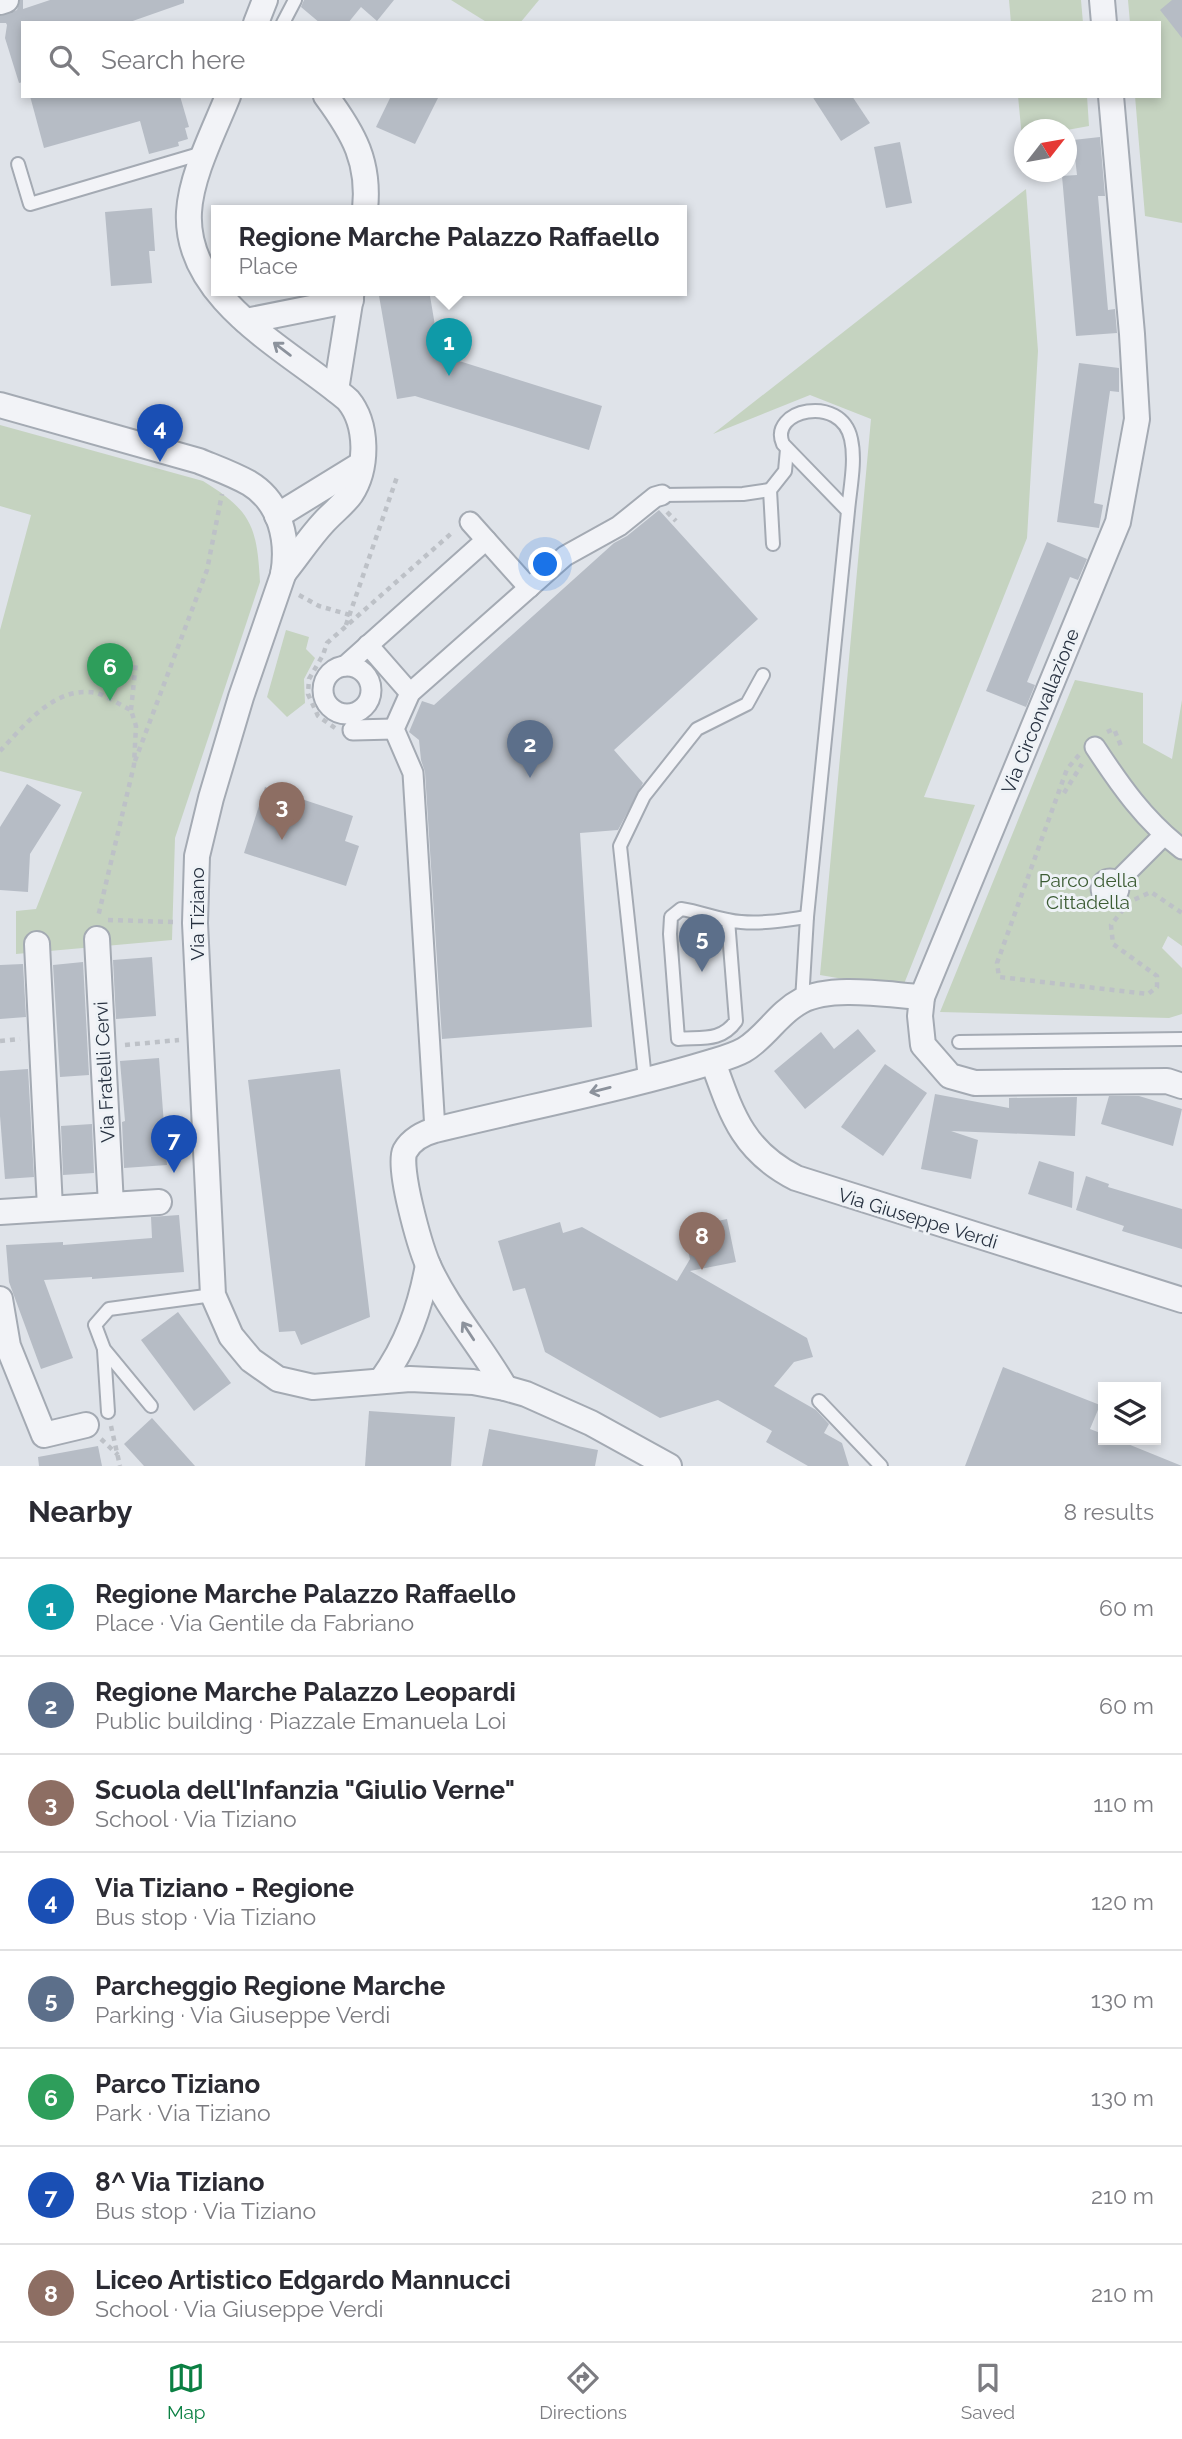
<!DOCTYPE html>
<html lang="en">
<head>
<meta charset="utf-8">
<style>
	:root { --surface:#fff; --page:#f2f2f3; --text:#2b2b33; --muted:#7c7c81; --line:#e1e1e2; --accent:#0b8043 }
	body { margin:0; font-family:Raleway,sans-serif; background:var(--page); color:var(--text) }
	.controls { position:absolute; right:21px; bottom:21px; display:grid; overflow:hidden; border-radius:0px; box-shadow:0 4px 10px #0003 }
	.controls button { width:63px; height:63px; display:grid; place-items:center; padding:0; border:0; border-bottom:2px solid var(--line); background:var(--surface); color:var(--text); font:35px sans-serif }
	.compass { position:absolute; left:1014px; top:119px; width:63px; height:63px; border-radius:50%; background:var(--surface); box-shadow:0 4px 10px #0003; rotate:59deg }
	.you { position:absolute; left:546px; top:565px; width:24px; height:24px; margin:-18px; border:5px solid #fff; border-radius:50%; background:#1a73e8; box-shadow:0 0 0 10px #1a73e833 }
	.badge { display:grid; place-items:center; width:46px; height:46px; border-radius:50%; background:var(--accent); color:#fff; font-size:23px; font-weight:700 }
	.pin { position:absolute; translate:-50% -58px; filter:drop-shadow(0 2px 4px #0008) }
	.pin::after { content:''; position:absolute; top:37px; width:24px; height:21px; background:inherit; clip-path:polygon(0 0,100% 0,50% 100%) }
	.popup { position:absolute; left:211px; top:205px; width:476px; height:91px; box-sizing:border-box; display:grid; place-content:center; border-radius:0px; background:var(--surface); filter:drop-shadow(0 2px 5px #0005); font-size:23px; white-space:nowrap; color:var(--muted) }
	.popup b { font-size:26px; color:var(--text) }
	.popup::after { content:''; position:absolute; left:50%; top:100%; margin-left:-14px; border:14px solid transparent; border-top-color:var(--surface) }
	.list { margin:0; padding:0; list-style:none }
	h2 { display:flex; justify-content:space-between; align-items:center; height:91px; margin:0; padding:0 28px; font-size:30px }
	h2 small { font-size:23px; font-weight:400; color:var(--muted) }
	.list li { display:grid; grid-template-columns:46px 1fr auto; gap:21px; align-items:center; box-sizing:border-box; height:98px; padding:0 28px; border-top:2px solid var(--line) }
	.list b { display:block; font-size:26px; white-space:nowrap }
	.list p { margin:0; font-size:23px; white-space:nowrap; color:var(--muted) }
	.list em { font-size:23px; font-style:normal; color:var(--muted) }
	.icon { flex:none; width:38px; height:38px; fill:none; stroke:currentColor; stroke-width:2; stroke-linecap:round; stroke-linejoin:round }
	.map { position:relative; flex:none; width:1182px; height:1466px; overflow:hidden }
	.search { position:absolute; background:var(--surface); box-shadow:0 4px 10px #0003; left:21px; right:21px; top:21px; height:77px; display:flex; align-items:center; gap:18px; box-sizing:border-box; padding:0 24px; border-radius:0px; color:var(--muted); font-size:26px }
	.sheet { height:875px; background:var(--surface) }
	nav { display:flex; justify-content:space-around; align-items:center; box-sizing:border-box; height:98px; border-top:2px solid var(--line); background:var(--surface); font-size:19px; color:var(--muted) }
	nav a { display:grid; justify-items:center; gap:4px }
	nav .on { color:var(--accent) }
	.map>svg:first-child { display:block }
</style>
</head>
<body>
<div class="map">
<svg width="1182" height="1466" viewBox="0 0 1182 1466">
	<rect width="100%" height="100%" fill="#dfe3e9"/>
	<!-- green -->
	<g fill="#c5d3c0">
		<path d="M451,0H539L520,23H488Z"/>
		<path d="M1009,0H1081L1083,23H1011Z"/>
		<path d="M1128,0H1182V223L1145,216L1135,96H1159V23H1130Z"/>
		<path d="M1018,96H1087L1089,126L1067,130H1024V138H1022Z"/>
		<path d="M1026,189L1038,351L1027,538L924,797L975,805L902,989L820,975L871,419L810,395L713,434Z"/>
		<path d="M0,425L203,481C252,511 257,527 260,582L175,838L172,940L16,954V911L36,909L82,792L0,771V630L31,515L0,506Z"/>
		<path d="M286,630L309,637L306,649L315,658L304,679L305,703L287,717L267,697Z"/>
		<path d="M1075,680L1143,693V743L1172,759L1182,700V946L1168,936L1162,948L1182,968V1014L1169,1018L940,1012Z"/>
	</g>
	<!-- building -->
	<g fill="#b6bcc5">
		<path d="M20,0H23V9L50,0H184V3L127,23H23V82L19,83L5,38L7,25L6,23H0V16L17,10Z"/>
		<path d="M304,0H394L377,21L361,7L348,23H320L301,7Z"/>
		<path d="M1172,0H1182V38L1160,10Z"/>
		<path d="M30,96H180L189,127L185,128L188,139L178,142L179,146L149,154L140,121L44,148Z"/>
		<path d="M391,96H439L415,144L376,127Z"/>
		<path d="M812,96H852L870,123L841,141Z"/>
		<path d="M1100,137L1105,196H1098L1108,310L1115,309L1117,333L1076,336L1062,176L1077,175L1073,140Z"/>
		<path d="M900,142L912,203L886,208L874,147Z"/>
		<path d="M152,208L155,251H149L152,283L111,286L105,212Z"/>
		<path d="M378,290H429L440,355L602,406L589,450L415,396L397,399Z"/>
		<path d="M1079,363L1119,368V392L1110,391L1094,503L1103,505L1099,528L1057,522Z"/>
		<path d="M659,510L758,619L614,750L643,783L618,830L580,833L592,1027L442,1039L425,772L421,760L419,740L409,732L422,701L434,705L614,543L627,536Z"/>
		<path d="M1047,542L1087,559L1078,580L1070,577L1027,682L1035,685L1026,707L986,691Z"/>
		<path d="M27,784L61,805L30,854L28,892L0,890V827Z"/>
		<path d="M265,787L353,816L345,841L359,846L346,886L244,853Z"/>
		<path d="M152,957L156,1016L116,1019L113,960Z"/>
		<path d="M83,962L89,1075L60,1077L53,965Z"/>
		<path d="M23,964L26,1017L0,1019V965Z"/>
		<path d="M858,1029L876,1051L805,1109L774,1071L821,1032L834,1049Z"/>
		<path d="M159,1058L167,1165L124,1168L122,1122L125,1121L120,1061Z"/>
		<path d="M885,1064L927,1093L883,1156L841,1127Z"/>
		<path d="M28,1069L34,1177L5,1179L0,1116V1071Z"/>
		<path d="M340,1069L370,1317L301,1345L295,1331L279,1332L248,1080Z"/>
		<path d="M935,1094L1009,1108V1098L1077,1097L1075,1136L951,1131L978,1140L971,1179L921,1169Z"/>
		<path d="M1109,1096H1139L1182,1109L1173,1146L1101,1124Z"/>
		<path d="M92,1124L94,1173L63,1175L61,1126Z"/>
		<path d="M1039,1161L1074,1172L1072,1208L1028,1194Z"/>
		<path d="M1086,1176L1109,1184L1108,1187L1182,1209V1249L1122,1231L1124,1226L1076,1210Z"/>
		<path d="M179,1215L184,1272L92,1279V1277L44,1280L73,1358L41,1369L9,1282L6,1245L63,1242V1245L152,1238L151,1217Z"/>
		<path d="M727,1219L736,1262L690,1271L807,1338L813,1357L794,1362L774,1386L816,1410L829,1424L824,1433L842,1443L849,1466H808L766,1442L772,1431L718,1400L660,1418L545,1352L525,1288L513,1291L498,1241L560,1222L563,1233L582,1227L677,1281L690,1259L683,1228Z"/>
		<path d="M178,1312L231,1383L194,1411L141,1340Z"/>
		<path d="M1003,1367L1100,1405L1090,1429L1103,1434V1440H1118L1182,1466H965Z"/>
		<path d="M369,1411L455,1417L451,1466H365Z"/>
		<path d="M152,1418L195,1466H144L124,1444Z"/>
		<path d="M489,1429L598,1450L595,1466H482Z"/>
		<path d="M98,1446L102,1466H39L38,1457Z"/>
	</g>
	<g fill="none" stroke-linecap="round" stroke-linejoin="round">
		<defs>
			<g id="service">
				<path d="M283,23L295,0"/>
				<path d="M18,164L30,204L206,152"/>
				<path d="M662,495L743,494L770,490"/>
				<path d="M773,544L770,490L785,471L787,449"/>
				<path d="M728,920L736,1021C721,1042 702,1037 678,1039L670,934L671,917L681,909C702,912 721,921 741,922C763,924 785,920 807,917"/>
				<path d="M802,1001L807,917L848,511C850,488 856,461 851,439C841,393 768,410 783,444L848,511"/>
				<path d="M959,1042L1182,1039"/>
				<path d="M645,1079L620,846L644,796L697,729L747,704L763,675"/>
				<path d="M104,1350L108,1412"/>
				<path d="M819,1401L881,1466"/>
				<path d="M151,1406L104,1349L95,1325L109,1309L213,1295"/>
			</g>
			<g id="pedestrian">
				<path d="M470,522L529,588"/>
				<path d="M368,645L410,693"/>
				<circle cx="347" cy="690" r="24"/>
				<path d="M345,666L486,540"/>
				<path d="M353,730L394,729"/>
				<path d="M1095,747C1120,785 1145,821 1182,849"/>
				<circle cx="1110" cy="888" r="9"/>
				<path d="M1117,882L1164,835"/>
				<path d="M435,1130L413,773L394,729L410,693L565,556L619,526L655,497L662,495"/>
			</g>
			<g id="minor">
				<path d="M1102,0L1104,23"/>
				<path d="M0,2L6,0"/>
				<path d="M256,23L265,0"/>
				<path d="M228,96C214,131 191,175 189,212C184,300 291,351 348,400C368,424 368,468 351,494C344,504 333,512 324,522C309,538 297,557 283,574"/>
				<path d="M326,96C354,134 370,162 365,210"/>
				<path d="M1111,96L1132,334L1137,419L1118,522L922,997L920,1016L923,1045L950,1076L975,1083L1167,1081L1182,1086"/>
				<path d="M246,321L351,300"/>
				<path d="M336,390L352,290"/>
				<path d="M0,405L199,461C216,468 233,474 249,483C281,502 289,541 283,575L241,697L211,798L197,856L195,923L213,1295L231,1336L251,1360L278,1379L313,1387L410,1379L473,1382L505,1388L526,1394L591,1423L669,1466"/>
				<path d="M277,516L360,465"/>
				<path d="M97,939L111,1205"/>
				<path d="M37,944L50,1208"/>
				<path d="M713,1062C732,1115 743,1151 796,1178L1182,1300"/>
				<path d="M0,1212L159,1202"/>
				<path d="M0,1299L8,1346L44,1435L86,1425"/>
				<path d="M381,1381C407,1345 420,1308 428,1265"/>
				<path d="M505,1388C482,1347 447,1308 428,1265C420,1246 397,1167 405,1151C411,1140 424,1133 435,1130C528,1107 623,1089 715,1061C725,1058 735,1055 744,1050C766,1037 778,1013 801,1001C832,985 888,995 922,997"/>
			</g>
		</defs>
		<!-- service casing -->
		<use href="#service" stroke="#a4aab3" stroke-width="16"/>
		<!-- pedestrian casing -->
		<use href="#pedestrian" stroke="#a4aab3" stroke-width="23"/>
		<!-- minor casing -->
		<use href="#minor" stroke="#a4aab3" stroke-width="28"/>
		<!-- path -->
		<g stroke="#bdc1c7" stroke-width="4.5" stroke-dasharray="5 5" stroke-linecap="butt">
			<path d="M667,512L676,521"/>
			<path d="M299,595L319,606L350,615"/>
			<path d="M346,625L398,474"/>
			<path d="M131,710L136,662"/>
			<path d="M335,728L318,716L308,694L309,679L323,655L327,643L454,531"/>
			<path d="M1107,732L1114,729L1121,746"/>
			<path d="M0,751C25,725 55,685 96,693C107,696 120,705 131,710L136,726L134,765L98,917"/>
			<path d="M1079,755L1067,769L997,963L999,977L1148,994L1157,987V976L1113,944L1111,925L1129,902L1151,892L1182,913"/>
			<path d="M135,761L207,570L222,494"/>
			<path d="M1064,793L1082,764"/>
			<path d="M108,920L173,922"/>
			<path d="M0,1041L20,1039"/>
			<path d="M125,1045L179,1040"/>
			<path d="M111,1426L120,1466"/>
			<path d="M101,1439L118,1455"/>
		</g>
		<!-- service -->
		<use href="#service" stroke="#f2f3f7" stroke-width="12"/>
		<!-- pedestrian -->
		<use href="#pedestrian" stroke="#f2f3f7" stroke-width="19"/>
		<!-- minor -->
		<use href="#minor" stroke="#f2f3f7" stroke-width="24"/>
	</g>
	<!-- one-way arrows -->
	<defs><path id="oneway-shaft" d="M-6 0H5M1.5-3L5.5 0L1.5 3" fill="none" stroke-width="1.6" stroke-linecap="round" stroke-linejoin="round" transform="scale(1.75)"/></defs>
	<g stroke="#8c929c">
		<use href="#oneway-shaft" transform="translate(282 349) rotate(-143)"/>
		<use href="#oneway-shaft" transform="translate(600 1090) rotate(166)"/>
		<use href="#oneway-shaft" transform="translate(468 1331) rotate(-123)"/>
	</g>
	<g text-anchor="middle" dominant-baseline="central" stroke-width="6" stroke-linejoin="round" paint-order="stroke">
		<!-- street labels -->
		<g font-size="19" fill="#273140" stroke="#eef2f6">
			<text transform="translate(1040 711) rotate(-68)">Via Circonvallazione</text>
			<text transform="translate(197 914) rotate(-90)">Via Tiziano</text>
			<text transform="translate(104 1072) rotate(-93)">Via Fratelli Cervi</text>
			<text transform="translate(918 1218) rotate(17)">Via Giuseppe Verdi</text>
		</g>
		<!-- park labels -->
		<g font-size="19" fill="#3c5c34" stroke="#eef2f6">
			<text x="1088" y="880">Parco della<tspan x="1088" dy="22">Cittadella</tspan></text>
		</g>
	</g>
</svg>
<div class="controls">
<button><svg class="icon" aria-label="layers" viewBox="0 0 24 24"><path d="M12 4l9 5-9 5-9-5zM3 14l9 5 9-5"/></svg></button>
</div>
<svg class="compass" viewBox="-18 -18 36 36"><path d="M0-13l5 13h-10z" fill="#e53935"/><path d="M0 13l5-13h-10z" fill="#7c7c81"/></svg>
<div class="you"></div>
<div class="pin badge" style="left:449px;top:376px;background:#0f9aa8">1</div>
<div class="popup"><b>Regione Marche Palazzo Raffaello</b>Place</div>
<div class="pin badge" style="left:530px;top:778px;background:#5c6f8a">2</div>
<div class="pin badge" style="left:282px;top:840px;background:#8d6e63">3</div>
<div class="pin badge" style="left:160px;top:462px;background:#1a4fb4">4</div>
<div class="pin badge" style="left:702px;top:972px;background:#5c6f8a">5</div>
<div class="pin badge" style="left:110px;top:701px;background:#2e9e5b">6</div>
<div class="pin badge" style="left:174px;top:1173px;background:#1a4fb4">7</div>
<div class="pin badge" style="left:702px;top:1270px;background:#8d6e63">8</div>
<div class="search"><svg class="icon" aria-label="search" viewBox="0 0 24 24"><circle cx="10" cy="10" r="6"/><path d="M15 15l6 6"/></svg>Search here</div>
</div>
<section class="sheet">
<h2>Nearby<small>8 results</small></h2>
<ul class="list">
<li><span class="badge" style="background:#0f9aa8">1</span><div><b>Regione Marche Palazzo Raffaello</b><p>Place · Via Gentile da Fabriano</p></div><em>60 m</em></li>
<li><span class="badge" style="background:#5c6f8a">2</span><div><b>Regione Marche Palazzo Leopardi</b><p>Public building · Piazzale Emanuela Loi</p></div><em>60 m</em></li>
<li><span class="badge" style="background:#8d6e63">3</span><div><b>Scuola dell'Infanzia &quot;Giulio Verne&quot;</b><p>School · Via Tiziano</p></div><em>110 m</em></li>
<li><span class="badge" style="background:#1a4fb4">4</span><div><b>Via Tiziano - Regione</b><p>Bus stop · Via Tiziano</p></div><em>120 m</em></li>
<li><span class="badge" style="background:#5c6f8a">5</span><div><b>Parcheggio Regione Marche</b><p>Parking · Via Giuseppe Verdi</p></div><em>130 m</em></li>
<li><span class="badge" style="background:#2e9e5b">6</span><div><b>Parco Tiziano</b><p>Park · Via Tiziano</p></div><em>130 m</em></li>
<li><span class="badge" style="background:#1a4fb4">7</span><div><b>8^ Via Tiziano</b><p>Bus stop · Via Tiziano</p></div><em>210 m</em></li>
<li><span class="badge" style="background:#8d6e63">8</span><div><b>Liceo Artistico Edgardo Mannucci</b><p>School · Via Giuseppe Verdi</p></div><em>210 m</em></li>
</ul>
</section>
<nav>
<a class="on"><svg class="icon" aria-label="map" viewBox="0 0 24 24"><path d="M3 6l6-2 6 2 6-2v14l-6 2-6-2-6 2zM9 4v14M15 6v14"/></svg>Map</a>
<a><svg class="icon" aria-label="directions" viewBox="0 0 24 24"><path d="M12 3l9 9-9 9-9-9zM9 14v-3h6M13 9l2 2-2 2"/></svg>Directions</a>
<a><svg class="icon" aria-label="saved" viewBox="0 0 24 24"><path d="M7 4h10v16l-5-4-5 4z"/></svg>Saved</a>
</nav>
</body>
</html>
